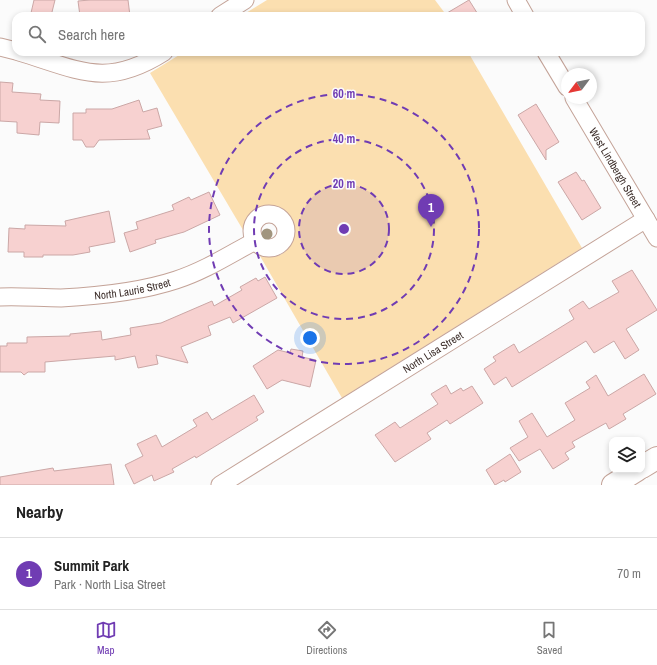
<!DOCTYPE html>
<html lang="en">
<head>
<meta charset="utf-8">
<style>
	:root { --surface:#fff; --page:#f6f6f6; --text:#222; --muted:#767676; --line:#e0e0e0; --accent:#703cb3 }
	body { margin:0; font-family:"Archivo Narrow",sans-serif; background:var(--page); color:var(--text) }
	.controls { position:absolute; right:12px; bottom:12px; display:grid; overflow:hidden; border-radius:8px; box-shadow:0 2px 6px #0003 }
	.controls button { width:36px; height:36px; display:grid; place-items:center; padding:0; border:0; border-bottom:1px solid var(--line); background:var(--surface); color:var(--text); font:20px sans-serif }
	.compass { position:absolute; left:561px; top:68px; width:36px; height:36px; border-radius:50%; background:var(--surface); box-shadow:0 2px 6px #0003; rotate:238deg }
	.you { position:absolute; left:310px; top:338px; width:14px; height:14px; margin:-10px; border:3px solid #fff; border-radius:50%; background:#1a73e8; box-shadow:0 0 0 6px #1a73e833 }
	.badge { display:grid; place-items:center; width:26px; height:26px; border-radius:50%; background:var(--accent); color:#fff; font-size:13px; font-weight:700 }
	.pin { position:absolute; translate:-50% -33px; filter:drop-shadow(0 1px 2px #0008) }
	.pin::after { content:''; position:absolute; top:21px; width:14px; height:12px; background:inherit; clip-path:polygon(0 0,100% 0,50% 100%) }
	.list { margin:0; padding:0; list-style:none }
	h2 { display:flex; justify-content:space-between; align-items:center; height:52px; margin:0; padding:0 16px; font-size:17px }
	h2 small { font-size:13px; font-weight:400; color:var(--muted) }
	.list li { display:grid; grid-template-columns:26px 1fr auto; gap:12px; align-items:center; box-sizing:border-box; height:72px; padding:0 16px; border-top:1px solid var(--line) }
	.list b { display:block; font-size:15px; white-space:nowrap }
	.list p { margin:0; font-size:13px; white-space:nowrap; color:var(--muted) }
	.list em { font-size:13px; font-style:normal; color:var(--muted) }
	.icon { flex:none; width:22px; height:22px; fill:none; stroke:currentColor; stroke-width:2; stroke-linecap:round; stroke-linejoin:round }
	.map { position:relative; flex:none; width:657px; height:485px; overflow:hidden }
	.search { position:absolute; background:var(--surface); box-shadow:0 2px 6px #0003; left:12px; right:12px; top:12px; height:44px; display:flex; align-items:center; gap:10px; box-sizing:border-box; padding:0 14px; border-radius:12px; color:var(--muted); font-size:15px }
	.sheet { height:124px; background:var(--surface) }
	nav { display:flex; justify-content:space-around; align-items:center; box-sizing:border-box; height:56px; border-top:1px solid var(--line); background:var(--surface); font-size:11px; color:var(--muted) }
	nav a { display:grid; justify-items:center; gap:2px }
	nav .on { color:var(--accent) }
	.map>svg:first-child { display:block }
</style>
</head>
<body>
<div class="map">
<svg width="657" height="485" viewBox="0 0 657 485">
	<rect width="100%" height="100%" fill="#fbfbfb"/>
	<!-- green -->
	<g fill="#fbdfb0">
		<path d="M267,0H435L447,16H241Z"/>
		<path d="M184,52H468L582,248L342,398L260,256C271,258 281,258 288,248C313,217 255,184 243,230L150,73Z"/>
	</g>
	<!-- building -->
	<g fill="#f7d1d0" stroke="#cba7a6">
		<path d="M34,0H55L51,16L31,13Z"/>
		<path d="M90,0H128L130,16H80L78,1Z"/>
		<path d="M469,0L479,16H442Z"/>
		<path d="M0,82L13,83L12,92L41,94L40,100L60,101L59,123L40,122L39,135L17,133V122L0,121Z"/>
		<path d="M139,100L143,112L157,108L162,126L147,130L150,139L99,140L94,147H86L82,140H73V113H86V109H112Z"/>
		<path d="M536,104L559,142L546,150V160L518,115Z"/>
		<path d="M576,172L582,181L584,180L601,208L582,220L558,182Z"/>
		<path d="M209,192L220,215L184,232L155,240L156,243L130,252L124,233L138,229L136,222L174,210L172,205L189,197L191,200Z"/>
		<path d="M109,211L115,242L89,247L90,252L73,255H43V257H24V252H8L9,228L25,229V225L66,226L65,221Z"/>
		<path d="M632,270L657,310L626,329L639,350L625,359L614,341L594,353L586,341L512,387L506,377L494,385L484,369L496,361L493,357L514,344L519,353L574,319L569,310L583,301L589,309L619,292L612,281Z"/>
		<path d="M265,277L277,298L233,323L230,317L208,326L211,335L181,347L188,363L156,355L158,364L138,368L135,356L115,360V356L45,362V372H28L24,375L21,372H0V346H7V343H27V337L70,336V334L101,331L102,340L131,335L130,328L161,323L212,301L214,306L242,290L240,287L256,278L258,281Z"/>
		<path d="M291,349L303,351L302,357L316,360L310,387L282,380L267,389L253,366L278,350L290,353Z"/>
		<path d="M644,374L656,394L623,414L626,419L609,429L606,423L572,442L575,447L565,453L569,459L553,469L540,449L519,461L510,448L528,437L519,421L532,413L547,437L575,420L565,403L590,388L586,382L596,375L608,396Z"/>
		<path d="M446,385L451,394L461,388L463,391L472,386L483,403L450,424L447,420L427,433L431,439L395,462L375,435L395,422L400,428L438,404L431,394Z"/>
		<path d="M254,395L264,412L256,417L258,420L196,458L195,456L172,469L174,472L154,481L152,475L134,484L125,465L143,456L137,444L156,435L162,447L197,426L193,420L207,412L212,420Z"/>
		<path d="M510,454L521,472L505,482L504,480L495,485L486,470Z"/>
		<path d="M111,464L114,485H0V477L53,468L54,471Z"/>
	</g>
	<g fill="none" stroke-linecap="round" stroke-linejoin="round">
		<defs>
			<g id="minor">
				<path d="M516,0L525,16"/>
				<path d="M220,16L245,0"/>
				<path d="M0,47L16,51"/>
				<path d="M19,52C79,70 106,89 164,52"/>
				<path d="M546,52L567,87"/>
				<path id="s1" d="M574,98L657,238"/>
				<circle cx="269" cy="231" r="17"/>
				<path id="s2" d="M0,297C20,296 41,298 61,298C99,296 140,292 176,280C204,271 229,255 255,241"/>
				<path id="s3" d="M220,485L646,219"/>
			</g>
			<g id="secondary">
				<path d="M642,467L657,458"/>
				<path d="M613,485L637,470"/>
			</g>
		</defs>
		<!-- minor casing -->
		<use href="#minor" stroke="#c4a398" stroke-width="19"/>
		<!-- secondary casing -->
		<use href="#secondary" stroke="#c4a398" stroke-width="24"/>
		<!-- minor -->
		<use href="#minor" stroke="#fff" stroke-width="17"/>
		<!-- secondary -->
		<use href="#secondary" stroke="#fff" stroke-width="22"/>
	</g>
	<!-- trees -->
	<circle fill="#a1957e" cx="267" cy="234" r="5.5"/>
	<!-- distance rings -->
	<circle cx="344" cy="229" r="45" fill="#703cb3" fill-opacity=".12"/>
	<g fill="none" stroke="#703cb3" stroke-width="2" stroke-dasharray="7 5">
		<circle cx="344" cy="229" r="45"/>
		<circle cx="344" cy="229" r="90"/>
		<circle cx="344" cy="229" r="135"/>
	</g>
	<g text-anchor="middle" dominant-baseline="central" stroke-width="3" stroke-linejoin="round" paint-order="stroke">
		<!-- street labels -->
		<g font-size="11" fill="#3d2f2b" stroke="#fbfbfb">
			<text stroke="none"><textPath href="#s1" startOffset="81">West Lindbergh Street</textPath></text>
			<text stroke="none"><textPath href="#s2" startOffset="133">North Laurie Street</textPath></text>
			<text stroke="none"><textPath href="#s3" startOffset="251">North Lisa Street</textPath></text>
		</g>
	</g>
	<circle cx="344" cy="229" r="6" fill="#703cb3" stroke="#fbfbfb" stroke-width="2"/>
	<g font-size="12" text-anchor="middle" font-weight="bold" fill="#703cb3" stroke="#fbfbfb" stroke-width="3" stroke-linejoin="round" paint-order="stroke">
		<text x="344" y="98">60 m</text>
		<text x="344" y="143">40 m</text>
		<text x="344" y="188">20 m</text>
	</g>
</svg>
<div class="controls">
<button><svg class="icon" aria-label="layers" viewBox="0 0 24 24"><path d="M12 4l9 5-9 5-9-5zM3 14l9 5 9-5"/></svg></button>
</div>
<svg class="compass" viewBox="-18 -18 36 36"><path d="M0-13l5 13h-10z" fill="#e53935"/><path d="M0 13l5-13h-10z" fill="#767676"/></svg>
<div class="you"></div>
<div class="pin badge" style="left:431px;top:227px">1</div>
<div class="search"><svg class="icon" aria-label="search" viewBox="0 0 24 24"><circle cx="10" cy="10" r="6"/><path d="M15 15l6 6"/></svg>Search here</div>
</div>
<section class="sheet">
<h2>Nearby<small></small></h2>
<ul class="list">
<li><span class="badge">1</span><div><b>Summit Park</b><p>Park · North Lisa Street</p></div><em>70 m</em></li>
</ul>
</section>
<nav>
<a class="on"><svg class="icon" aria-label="map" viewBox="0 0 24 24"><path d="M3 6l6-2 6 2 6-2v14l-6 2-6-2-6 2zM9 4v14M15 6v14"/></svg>Map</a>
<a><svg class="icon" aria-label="directions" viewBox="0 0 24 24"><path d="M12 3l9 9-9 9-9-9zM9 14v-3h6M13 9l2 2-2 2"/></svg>Directions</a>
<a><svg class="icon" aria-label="saved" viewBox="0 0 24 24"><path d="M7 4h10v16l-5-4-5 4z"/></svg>Saved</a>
</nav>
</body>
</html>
